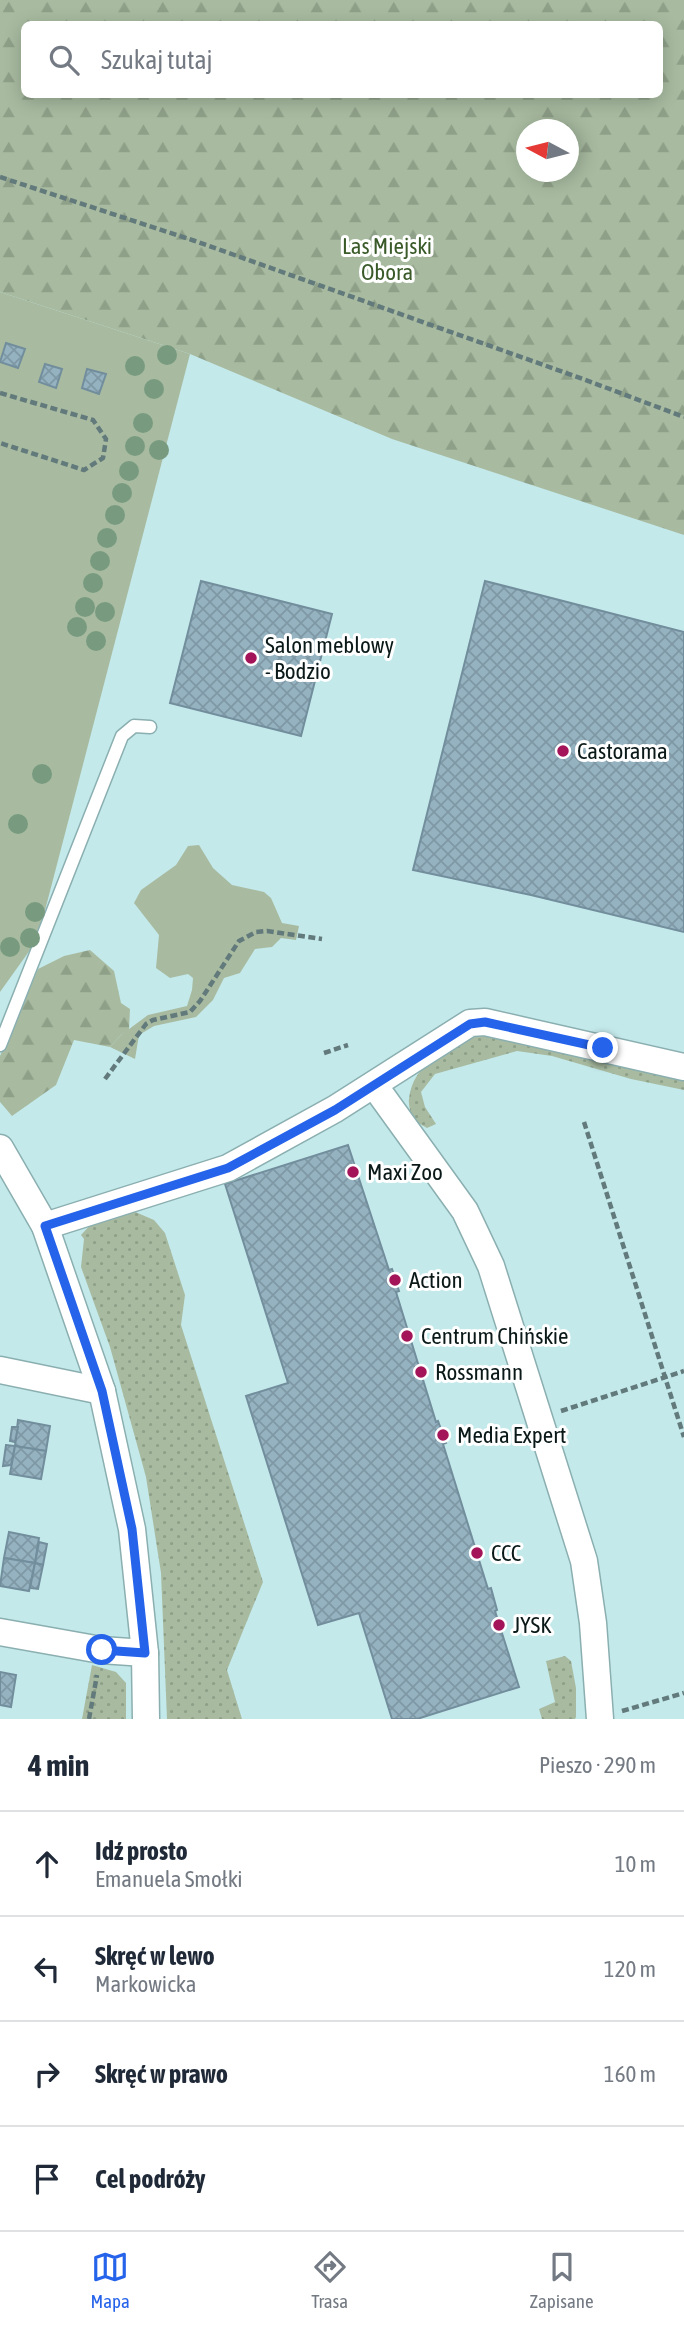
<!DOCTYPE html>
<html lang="pl">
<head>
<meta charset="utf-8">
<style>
	:root { --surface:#fff; --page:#f6f6f7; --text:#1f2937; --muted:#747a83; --line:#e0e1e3; --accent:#2563eb }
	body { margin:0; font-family:"Asap Condensed",sans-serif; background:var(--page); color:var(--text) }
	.compass { position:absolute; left:516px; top:119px; width:63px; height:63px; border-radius:50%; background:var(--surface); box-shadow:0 4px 18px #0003; rotate:277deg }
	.stop { position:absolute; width:21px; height:21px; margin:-16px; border:5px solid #2563eb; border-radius:50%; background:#fff }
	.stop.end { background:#2563eb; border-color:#fff; box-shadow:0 2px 7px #0008 }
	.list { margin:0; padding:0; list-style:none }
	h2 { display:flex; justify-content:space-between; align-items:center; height:91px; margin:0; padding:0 28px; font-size:30px }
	h2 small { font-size:23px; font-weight:400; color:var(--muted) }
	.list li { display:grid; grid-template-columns:46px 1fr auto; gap:21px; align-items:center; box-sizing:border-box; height:105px; padding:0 28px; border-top:2px solid var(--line) }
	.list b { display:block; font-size:26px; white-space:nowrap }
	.list p { margin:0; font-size:23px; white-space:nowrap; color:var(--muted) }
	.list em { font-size:23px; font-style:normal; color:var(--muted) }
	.icon { flex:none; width:38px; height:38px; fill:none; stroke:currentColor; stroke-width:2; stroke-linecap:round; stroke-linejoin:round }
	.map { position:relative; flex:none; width:684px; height:1719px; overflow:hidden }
	.search { position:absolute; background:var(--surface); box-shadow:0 4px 18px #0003; left:21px; right:21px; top:21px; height:77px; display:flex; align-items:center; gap:18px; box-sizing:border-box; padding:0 24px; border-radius:10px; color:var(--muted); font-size:26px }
	.sheet { height:511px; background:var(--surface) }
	nav { display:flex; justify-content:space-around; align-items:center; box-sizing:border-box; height:98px; border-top:2px solid var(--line); background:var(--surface); font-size:19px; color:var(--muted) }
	nav a { display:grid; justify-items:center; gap:4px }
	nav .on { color:var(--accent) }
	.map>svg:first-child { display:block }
</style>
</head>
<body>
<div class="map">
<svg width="684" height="1719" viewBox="0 0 684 1719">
	<defs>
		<pattern id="grass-dots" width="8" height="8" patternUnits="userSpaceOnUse" patternTransform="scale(1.75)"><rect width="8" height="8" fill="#a8bba0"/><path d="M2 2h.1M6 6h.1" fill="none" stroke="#8fa089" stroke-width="1.8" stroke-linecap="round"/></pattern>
		<pattern id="forest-firs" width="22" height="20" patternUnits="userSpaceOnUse" patternTransform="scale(1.75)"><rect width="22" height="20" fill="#a8bba0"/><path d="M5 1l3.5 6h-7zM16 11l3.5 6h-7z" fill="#8fa089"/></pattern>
		<pattern id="building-cross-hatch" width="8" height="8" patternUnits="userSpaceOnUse" patternTransform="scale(1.75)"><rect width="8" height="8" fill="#95b2c1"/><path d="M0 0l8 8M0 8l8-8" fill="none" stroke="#7f98a5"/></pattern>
	</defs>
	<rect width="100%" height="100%" fill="#c4e9eb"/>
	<!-- grass -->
	<g fill="url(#grass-dots)">
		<path d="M476,1034L495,1035L530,1042L684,1081V1090L631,1079L552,1056L517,1051L435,1074L421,1092L425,1107L436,1124L427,1128L413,1120C411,1113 408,1105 409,1099C413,1063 447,1048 476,1034Z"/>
		<path d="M133,1211L154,1220L165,1233L185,1295L181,1325L263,1582L227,1670L242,1719H167L161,1573L146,1477L110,1347L81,1267L84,1239L81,1235L95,1220Z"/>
		<path d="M565,1656L571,1661L576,1688V1717L575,1719H542L539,1709L555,1702L546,1661Z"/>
		<path d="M92,1665L116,1672L126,1683V1719H82Z"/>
	</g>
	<!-- forest -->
	<g fill="url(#forest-firs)" fill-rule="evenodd">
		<path d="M0,0H684V535L392,439L190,354L0,292ZM24,24H660V94H24ZM526,130H568V172H526Z"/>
		<path d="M90,950L114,971L121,1003L130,1009L129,1030L121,1035L110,1047L74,1040L56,1085L12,1116L0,1102V1056L38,969L64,956Z"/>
	</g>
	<!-- green -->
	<g fill="#a8bba0">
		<path d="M0,292L190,354L43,918L30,950L0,992Z"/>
		<path d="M199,845L213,868L232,885L264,892L271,898L282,923L299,926L296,940L281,938L272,947L255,949L240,973L224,978L213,1000L196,1017L154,1026L139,1035L135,1059L110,1047L121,1035L148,1015L187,1006L192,990L193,978L188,974L170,978L156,968L159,935L134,903L141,890L176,865L188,846Z"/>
	</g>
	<!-- building -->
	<g fill="url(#building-cross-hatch)" stroke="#728e9d" stroke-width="2">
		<path d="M6,343L25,349L18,368L0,362Z"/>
		<path d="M45,364L62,369L56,388L39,382Z"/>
		<path d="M87,369L106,374L99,394L82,388Z"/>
		<path d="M201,581L332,614L301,736L170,703Z"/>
		<path d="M485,581L684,632V932L531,895L413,870Z"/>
		<path d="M348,1145L389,1270L392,1269L399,1291L396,1292L436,1422L438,1421L443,1435L446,1443L443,1444L488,1589L491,1588L497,1610L495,1611L519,1687L417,1719H392L359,1613L318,1625L246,1396L288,1383L225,1184Z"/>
		<path d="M18,1420L50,1426L46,1451L15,1446Z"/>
		<path d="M12,1427H18L15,1442L10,1441Z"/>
		<path d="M6,1445L15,1446L11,1465L3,1466Z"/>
		<path d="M15,1446L46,1451L41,1479L10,1474Z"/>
		<path d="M9,1532L39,1538L35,1563L4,1558Z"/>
		<path d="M39,1542L47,1544L43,1565L35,1563Z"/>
		<path d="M4,1558L35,1563L29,1591L0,1586Z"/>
		<path d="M35,1563L43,1565L38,1589L30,1588Z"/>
		<path d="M0,1672L16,1675L11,1707L0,1705Z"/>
	</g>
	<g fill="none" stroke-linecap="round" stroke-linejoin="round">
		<defs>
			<path id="service" d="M0,1045L122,736L134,726L150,727"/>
			<g id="minor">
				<path d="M374,1085L465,1211L491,1266L584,1561L593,1623L600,1719"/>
				<path d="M0,1148L45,1226L102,1391L132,1529L145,1653L146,1719"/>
				<path d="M45,1226L228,1168L335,1109L470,1023L485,1022L684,1067"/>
				<path d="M0,1370L102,1391"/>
				<path d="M0,1632L101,1650L145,1653"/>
			</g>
		</defs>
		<!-- service casing -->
		<use href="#service" stroke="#8bafb0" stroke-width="15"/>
		<!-- minor casing -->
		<use href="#minor" stroke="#8bafb0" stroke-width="29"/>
		<!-- path -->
		<g stroke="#627a7b" stroke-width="4.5" stroke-dasharray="7 3.5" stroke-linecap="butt">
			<path d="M0,177L195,241L583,379L684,417"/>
			<path d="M0,393L93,420L106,439L103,458L84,470L0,443"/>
			<path d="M324,1053L348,1045"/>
			<path d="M105,1079L146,1024L153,1020L190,1012L200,1001L239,941L256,932L267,931L322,939"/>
			<path d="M584,1122L684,1437"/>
			<path d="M561,1411L684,1371"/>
			<path d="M622,1711L684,1693"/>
			<path d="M89,1719L97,1675"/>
		</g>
		<!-- service -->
		<use href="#service" stroke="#fff" stroke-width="12"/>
		<!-- minor -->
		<use href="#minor" stroke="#fff" stroke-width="26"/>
	</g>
	<!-- trees -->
	<g fill="#789b80">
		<circle cx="167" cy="355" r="10"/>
		<circle cx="135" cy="366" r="10"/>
		<circle cx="154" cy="389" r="10"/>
		<circle cx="143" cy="423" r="10"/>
		<circle cx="135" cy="446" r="10"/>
		<circle cx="159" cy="450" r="10"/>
		<circle cx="129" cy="471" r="10"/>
		<circle cx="122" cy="493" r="10"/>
		<circle cx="115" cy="515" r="10"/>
		<circle cx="107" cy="538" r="10"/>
		<circle cx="100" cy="561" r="10"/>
		<circle cx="93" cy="583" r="10"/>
		<circle cx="85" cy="607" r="10"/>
		<circle cx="105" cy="612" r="10"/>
		<circle cx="77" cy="627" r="10"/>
		<circle cx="96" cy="641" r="10"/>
		<circle cx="42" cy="774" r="10"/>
		<circle cx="18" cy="824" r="10"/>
		<circle cx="35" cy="912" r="10"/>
		<circle cx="30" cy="938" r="10"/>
		<circle cx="10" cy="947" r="10"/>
	</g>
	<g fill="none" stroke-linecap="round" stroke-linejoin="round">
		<!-- route -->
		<path stroke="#2563eb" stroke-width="9" d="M102,1650L145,1653L132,1529L102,1391L45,1226L228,1168L335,1110L470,1024L485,1022L603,1048"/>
	</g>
	<!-- markers -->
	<g fill="#a31458" stroke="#fff" stroke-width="2.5">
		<circle cx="251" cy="658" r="7"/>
		<circle cx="563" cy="751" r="7"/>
		<circle cx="353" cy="1172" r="7"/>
		<circle cx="395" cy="1280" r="7"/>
		<circle cx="407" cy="1336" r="7"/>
		<circle cx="421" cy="1372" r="7"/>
		<circle cx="443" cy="1435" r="7"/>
		<circle cx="477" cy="1553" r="7"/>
		<circle cx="499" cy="1625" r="7"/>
	</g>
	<g text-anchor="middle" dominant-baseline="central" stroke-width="6" stroke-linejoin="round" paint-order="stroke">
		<!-- park labels -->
		<g font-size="23" fill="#3a5b29" stroke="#fff">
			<text x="387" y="246">Las Miejski<tspan x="387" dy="26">Obora</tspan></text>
		</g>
		<!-- poi labels -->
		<g font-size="23" fill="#0a1818" stroke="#fff" text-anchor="start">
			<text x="265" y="645">Salon meblowy<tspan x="265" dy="26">- Bodzio</tspan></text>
			<text x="577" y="751">Castorama</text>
			<text x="367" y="1172">Maxi Zoo</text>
			<text x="409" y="1280">Action</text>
			<text x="421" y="1336">Centrum Chińskie</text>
			<text x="435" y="1372">Rossmann</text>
			<text x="457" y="1435">Media Expert</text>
			<text x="491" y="1553">CCC</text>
			<text x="513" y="1625">JYSK</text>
		</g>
	</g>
</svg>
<svg class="compass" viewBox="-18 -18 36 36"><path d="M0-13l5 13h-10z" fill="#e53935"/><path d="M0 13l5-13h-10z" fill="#747a83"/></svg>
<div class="stop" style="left:102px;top:1650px"></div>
<div class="stop end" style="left:603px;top:1048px"></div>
<div class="search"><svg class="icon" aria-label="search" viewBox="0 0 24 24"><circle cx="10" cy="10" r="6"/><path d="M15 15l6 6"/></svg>Szukaj tutaj</div>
</div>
<section class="sheet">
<h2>4 min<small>Pieszo · 290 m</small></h2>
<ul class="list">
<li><svg class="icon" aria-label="ahead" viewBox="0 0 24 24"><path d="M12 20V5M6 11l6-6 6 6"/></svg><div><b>Idź prosto</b><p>Emanuela Smołki</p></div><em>10 m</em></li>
<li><svg class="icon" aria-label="left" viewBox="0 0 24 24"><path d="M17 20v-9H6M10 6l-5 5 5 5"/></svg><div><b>Skręć w lewo</b><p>Markowicka</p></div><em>120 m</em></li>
<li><svg class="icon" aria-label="right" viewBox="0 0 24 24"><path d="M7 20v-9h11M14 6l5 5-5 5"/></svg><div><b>Skręć w prawo</b></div><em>160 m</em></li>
<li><svg class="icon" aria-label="arrive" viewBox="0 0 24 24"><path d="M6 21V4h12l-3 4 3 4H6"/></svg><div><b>Cel podróży</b></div></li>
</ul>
</section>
<nav>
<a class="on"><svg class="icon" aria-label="map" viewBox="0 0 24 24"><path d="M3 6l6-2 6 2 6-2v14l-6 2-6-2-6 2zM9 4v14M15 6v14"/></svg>Mapa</a>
<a><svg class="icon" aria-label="directions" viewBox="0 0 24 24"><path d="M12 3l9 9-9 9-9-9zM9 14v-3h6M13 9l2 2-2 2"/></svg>Trasa</a>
<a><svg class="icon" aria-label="saved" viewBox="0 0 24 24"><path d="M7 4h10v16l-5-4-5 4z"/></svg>Zapisane</a>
</nav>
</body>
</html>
